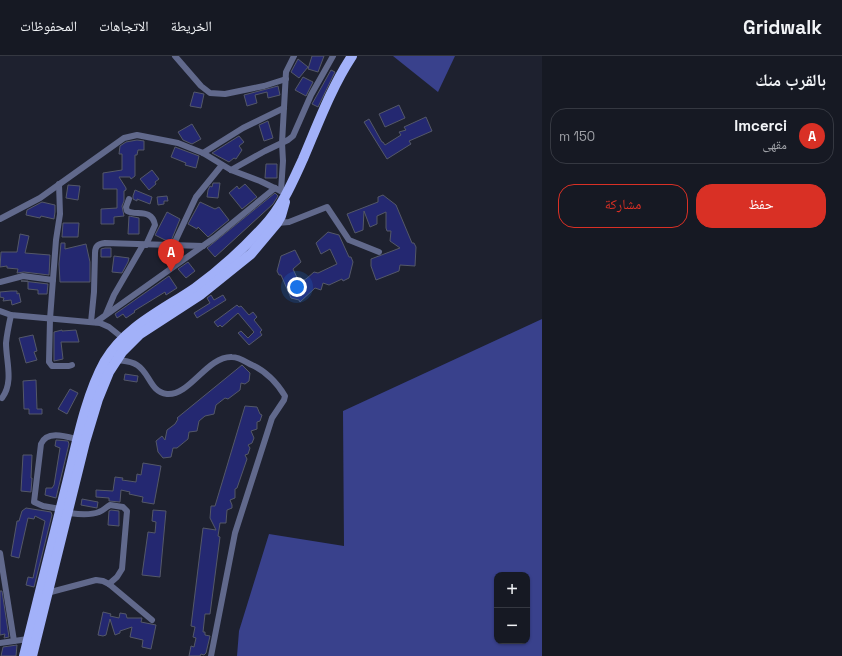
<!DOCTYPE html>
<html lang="ar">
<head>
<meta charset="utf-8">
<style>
	:root { --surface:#161923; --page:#232630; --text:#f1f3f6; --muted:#9ea0a6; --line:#353841; --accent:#d93025 }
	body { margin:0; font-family:"Space Grotesk","Noto Naskh Arabic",sans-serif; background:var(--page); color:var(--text); direction:rtl }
	.controls { position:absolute; right:12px; bottom:12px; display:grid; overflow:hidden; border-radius:8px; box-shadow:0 1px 3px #0004 }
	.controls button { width:36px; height:36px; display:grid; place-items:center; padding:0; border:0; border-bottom:1px solid var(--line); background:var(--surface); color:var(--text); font:20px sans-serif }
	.you { position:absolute; left:297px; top:231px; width:14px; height:14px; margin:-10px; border:3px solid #fff; border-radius:50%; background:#1a73e8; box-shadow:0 0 0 6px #1a73e833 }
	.badge { display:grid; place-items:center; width:26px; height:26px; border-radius:50%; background:var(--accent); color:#fff; font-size:13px; font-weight:700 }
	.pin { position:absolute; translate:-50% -33px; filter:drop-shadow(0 1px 2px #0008) }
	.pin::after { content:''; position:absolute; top:21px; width:14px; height:12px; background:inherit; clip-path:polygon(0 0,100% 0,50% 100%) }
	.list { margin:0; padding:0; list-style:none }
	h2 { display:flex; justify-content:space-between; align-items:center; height:52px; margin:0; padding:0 16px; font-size:17px }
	h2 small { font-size:13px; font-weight:400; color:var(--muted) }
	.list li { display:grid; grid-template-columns:26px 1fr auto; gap:12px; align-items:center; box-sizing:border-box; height:56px; margin:0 8px 8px; padding:0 8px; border:1px solid var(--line); border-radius:16px }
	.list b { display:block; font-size:15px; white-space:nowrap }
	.list p { margin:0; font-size:13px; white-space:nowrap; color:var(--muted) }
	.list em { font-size:13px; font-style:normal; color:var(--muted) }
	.actions { display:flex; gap:8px; padding:12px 16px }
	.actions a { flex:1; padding:9px 0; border:1px solid var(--accent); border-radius:16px; text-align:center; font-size:14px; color:var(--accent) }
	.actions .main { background:var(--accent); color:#fff }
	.map { position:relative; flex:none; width:542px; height:600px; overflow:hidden; direction:ltr }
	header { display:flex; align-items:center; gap:24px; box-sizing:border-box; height:56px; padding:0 20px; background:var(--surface); border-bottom:1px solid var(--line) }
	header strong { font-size:19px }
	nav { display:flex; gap:22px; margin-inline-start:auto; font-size:14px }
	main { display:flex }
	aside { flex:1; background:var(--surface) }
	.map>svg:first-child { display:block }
</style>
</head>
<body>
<header>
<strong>Gridwalk</strong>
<nav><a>الخريطة</a><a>الاتجاهات</a><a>المحفوظات</a></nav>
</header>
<main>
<aside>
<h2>بالقرب منك<small></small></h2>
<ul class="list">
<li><span class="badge">A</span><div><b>Imcerci</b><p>مقهى</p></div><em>150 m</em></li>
</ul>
<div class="actions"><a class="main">حفظ</a><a>مشاركة</a></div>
</aside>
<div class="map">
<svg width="542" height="600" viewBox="0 0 542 600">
	<rect width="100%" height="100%" fill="#1e212f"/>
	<!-- forest -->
	<g fill="#39418c" fill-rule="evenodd">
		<path d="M393,0H455L438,36Z"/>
		<path d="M542,263V600H237L239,575L269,478L344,490L343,355ZM497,519H527V585H497Z"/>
	</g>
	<!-- building -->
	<g fill="#242871" stroke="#545868">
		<path d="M312,0H324L318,16L308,13Z"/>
		<path d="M298,3L308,11L299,22L291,16Z"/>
		<path d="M331,14L335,16L318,51L312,48Z"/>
		<path d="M303,21L313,26L306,40L295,34Z"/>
		<path d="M278,30L280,39L268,42L267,36L255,39L257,47L247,50L244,39Z"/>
		<path d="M194,36L204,38L201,52L190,50Z"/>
		<path d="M399,49L405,62L385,71L379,58Z"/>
		<path d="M426,61L432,75L409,85L411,88L387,103L364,66L369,63L382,86H383L385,89L401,79L399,76L406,74L404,71Z"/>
		<path d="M268,65L273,82L264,85L259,69Z"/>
		<path d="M192,68L201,83L192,88L183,84L178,76Z"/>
		<path d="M239,80L244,86L239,90L242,94L236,103L234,102L229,106L212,97Z"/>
		<path d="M137,84L144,85V94H138L137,99H135V120L131,123L130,121H119L126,132V134L124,135V145L122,150L124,160L114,161V168H101V153L117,152V133H103V117L122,114V98H119L120,90L126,86Z"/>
		<path d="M175,91L199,100L196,112L185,109L186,107L171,101Z"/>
		<path d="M266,108H277V122H265Z"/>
		<path d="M152,114L159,123L155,126L156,128L149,134L140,123Z"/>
		<path d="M213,127H220L218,142L207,141L208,134L210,130L212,131Z"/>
		<path d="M245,128L257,141L242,153L229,137L237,130L239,133Z"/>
		<path d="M68,129L80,130L78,144L66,142Z"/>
		<path d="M135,134L152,141L150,148L137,143V145L133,143V140Z"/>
		<path d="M275,137L278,140L273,148L215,201L207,192Z"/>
		<path d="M383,139L396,149L412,187H414L416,191L415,210L400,209L399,215L376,224L371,210V203L400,192L390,185L391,175H387L386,172V156L377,160V168L370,171L364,155L363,174L355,177L347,158L378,146V141Z"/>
		<path d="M167,140L168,145H164V148L158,149L157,141Z"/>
		<path d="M42,146L55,149V156L54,163L41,160L40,162L26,159L27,154Z"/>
		<path d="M200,146L215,153L219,151L229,164L208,181L198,171L197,173L188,168Z"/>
		<path d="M167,156L180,163L171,185L165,184L155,179Z"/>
		<path d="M129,160L139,162V178H128Z"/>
		<path d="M63,167H79L78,181H62Z"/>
		<path d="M328,176L339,179L349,201H351L353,206L349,222L343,225L342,223L329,229L323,227L321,234L315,232L300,246L299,244L291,242L281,219H279L277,215L281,200L295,194L301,206L293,213L299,226L306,223L314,216L318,217L337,208L330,193L321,198L316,187Z"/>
		<path d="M20,178L29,180L25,197L50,199L49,219L24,216L17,217L18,213L7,212V210L0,211L1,196H17Z"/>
		<path d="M61,187H65V193L86,188L90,206V226H60L59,208Z"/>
		<path d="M105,192H111V201H101V193Z"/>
		<path d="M114,200L129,202L128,206L122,217L112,216Z"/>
		<path d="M188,206L195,215L186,222L178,213Z"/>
		<path d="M169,220L177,232L166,239L165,236L134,255L135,256L126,262L123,258L117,262L115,258Z"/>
		<path d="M21,225H23L48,228L47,238H38V234L28,233V225Z"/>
		<path d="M11,235H17V238L19,237L21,246L12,249L11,244L3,245L4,242L0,241V236Z"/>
		<path d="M211,239L214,244L223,239L226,244L197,262L194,257L210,247L207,242Z"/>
		<path d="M237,249L239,251L241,250L249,259L253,256L257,261L254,264L262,274L260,276L262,279L249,289L238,277L241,275L248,282L254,276L238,257L222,271L220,269L218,271L214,266Z"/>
		<path d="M62,274V275L76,274L79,286H61L63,303L54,305V276Z"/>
		<path d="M33,279L37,295L34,296L37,304L26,307L19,282Z"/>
		<path d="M242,309L250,317L249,325L245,328L241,327L240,334L228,343L225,342L216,349L214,358L205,360L199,365L197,375L189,376L188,383L177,392H173L171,401L163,402L158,396L156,385L162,380L165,384L167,374L175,368L178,363L177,362Z"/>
		<path d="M125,318L138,320L137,326L124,324Z"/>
		<path d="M36,324L37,353H42V358H29V353H24L23,325Z"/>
		<path d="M70,333L78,337L67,358L58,353Z"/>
		<path d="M245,350L257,351L260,358L262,359L260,365L257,366V373L251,375L254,382L252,387L248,389L250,392L248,398L245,399L247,403L237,432L235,433V442L230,444L232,449V452L227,454L226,467H220L218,480L220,481L210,558H205L203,576H205V579L210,580L206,597L204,599L201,598L200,600H189L191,590L194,591L196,582L193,581L195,571L191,570L203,472L216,474L210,462L211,450H215Z"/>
		<path d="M56,384L68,385L69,388L56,442L45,439L46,432H52L54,429L60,392L55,390Z"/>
		<path d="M23,399H32L31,422H32L31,436L21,435Z"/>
		<path d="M143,407L161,410L154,448L142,446L143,441L129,438L130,436L121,434L120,446L109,445V442L96,441V434L113,435L115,421L123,422L122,424L136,426L137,418L141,419Z"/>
		<path d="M82,443L98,446L97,452L81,449Z"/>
		<path d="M26,452L51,456L52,459L34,531L26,529L28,521L33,522L45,465L35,460L34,463L28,462L19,502L11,500L17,465H19L22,455Z"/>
		<path d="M111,454L119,455V470L108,469L109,455Z"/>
		<path d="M153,454L166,455L160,521L142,519L148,476L155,477L156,466L152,465Z"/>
		<path d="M0,535H2L9,581L4,582L5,578L0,579Z"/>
		<path d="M103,556L111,558L110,560L119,562L120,557L126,558L127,562H142L141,566L156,569L151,593L142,591L143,584L130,581L132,571L120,575V577L115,579L110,563L106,579L103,580L98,579Z"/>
		<path d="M17,589L16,600H1L3,591Z"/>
	</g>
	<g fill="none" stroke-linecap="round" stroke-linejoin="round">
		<!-- minor -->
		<g stroke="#61698c" stroke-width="6">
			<path d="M175,0L201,30L210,37L225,38L264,30L286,23"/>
			<path d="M203,97L243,72L284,52"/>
			<path d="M231,114L265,95L288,84L293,80L311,39L333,0"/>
			<path d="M59,128L60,158L56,184L50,263L49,306L52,310H69L72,309"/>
			<path d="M281,135L283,105L282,87L286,16L294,0"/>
			<path d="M129,143L126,151L127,155C136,160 152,152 155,169L146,189"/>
			<path d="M0,163L40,142L124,82L137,79L178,87L203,97L231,114L260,125L287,138"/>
			<path d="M277,167L289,166L327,151L349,184L379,196"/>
			<path d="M173,190L196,141L222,109"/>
			<path d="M0,226L23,220L53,224"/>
			<path d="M0,255L11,259L100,267L109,271L124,283"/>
			<path d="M106,258L114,239L143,189"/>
			<path d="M91,266L94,236L95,197C95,190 98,188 105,187L203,190"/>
			<path d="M96,266L214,182L275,132"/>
			<path d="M117,304C123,305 131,305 137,309C150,317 150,336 167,338C190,340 207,300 232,301C239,301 246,306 252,309C265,315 277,327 285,340L284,344L272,362L235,477L211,600"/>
			<path d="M2,342C14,326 6,305 6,287C7,277 9,268 11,259"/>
			<path d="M60,453L43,450L34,446L41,388C47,373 68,381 80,384"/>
			<path d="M68,457C77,458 89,460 99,456C103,455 106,451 110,449L123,451L127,455L122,513L117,521L109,528"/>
			<path d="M0,497L14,585"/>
			<path d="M47,537L96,524L103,525L109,528L152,564"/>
			<path d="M0,587L28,583"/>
		</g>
		<!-- primary -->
		<g stroke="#a2b1f9" stroke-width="10">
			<path d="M24,600C38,544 52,487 66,431C76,391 85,341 105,305C126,270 163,254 195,232C220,214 243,193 264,170C282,151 292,127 303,103C318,68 331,32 352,0"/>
			<path d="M32,600L85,386L98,343L109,316L122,296L140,278L200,239L251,198L277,167L281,160L285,146"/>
		</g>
	</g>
</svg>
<div class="controls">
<button>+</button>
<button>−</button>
</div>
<div class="you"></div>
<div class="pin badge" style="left:171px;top:216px">A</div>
</div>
</main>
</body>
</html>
